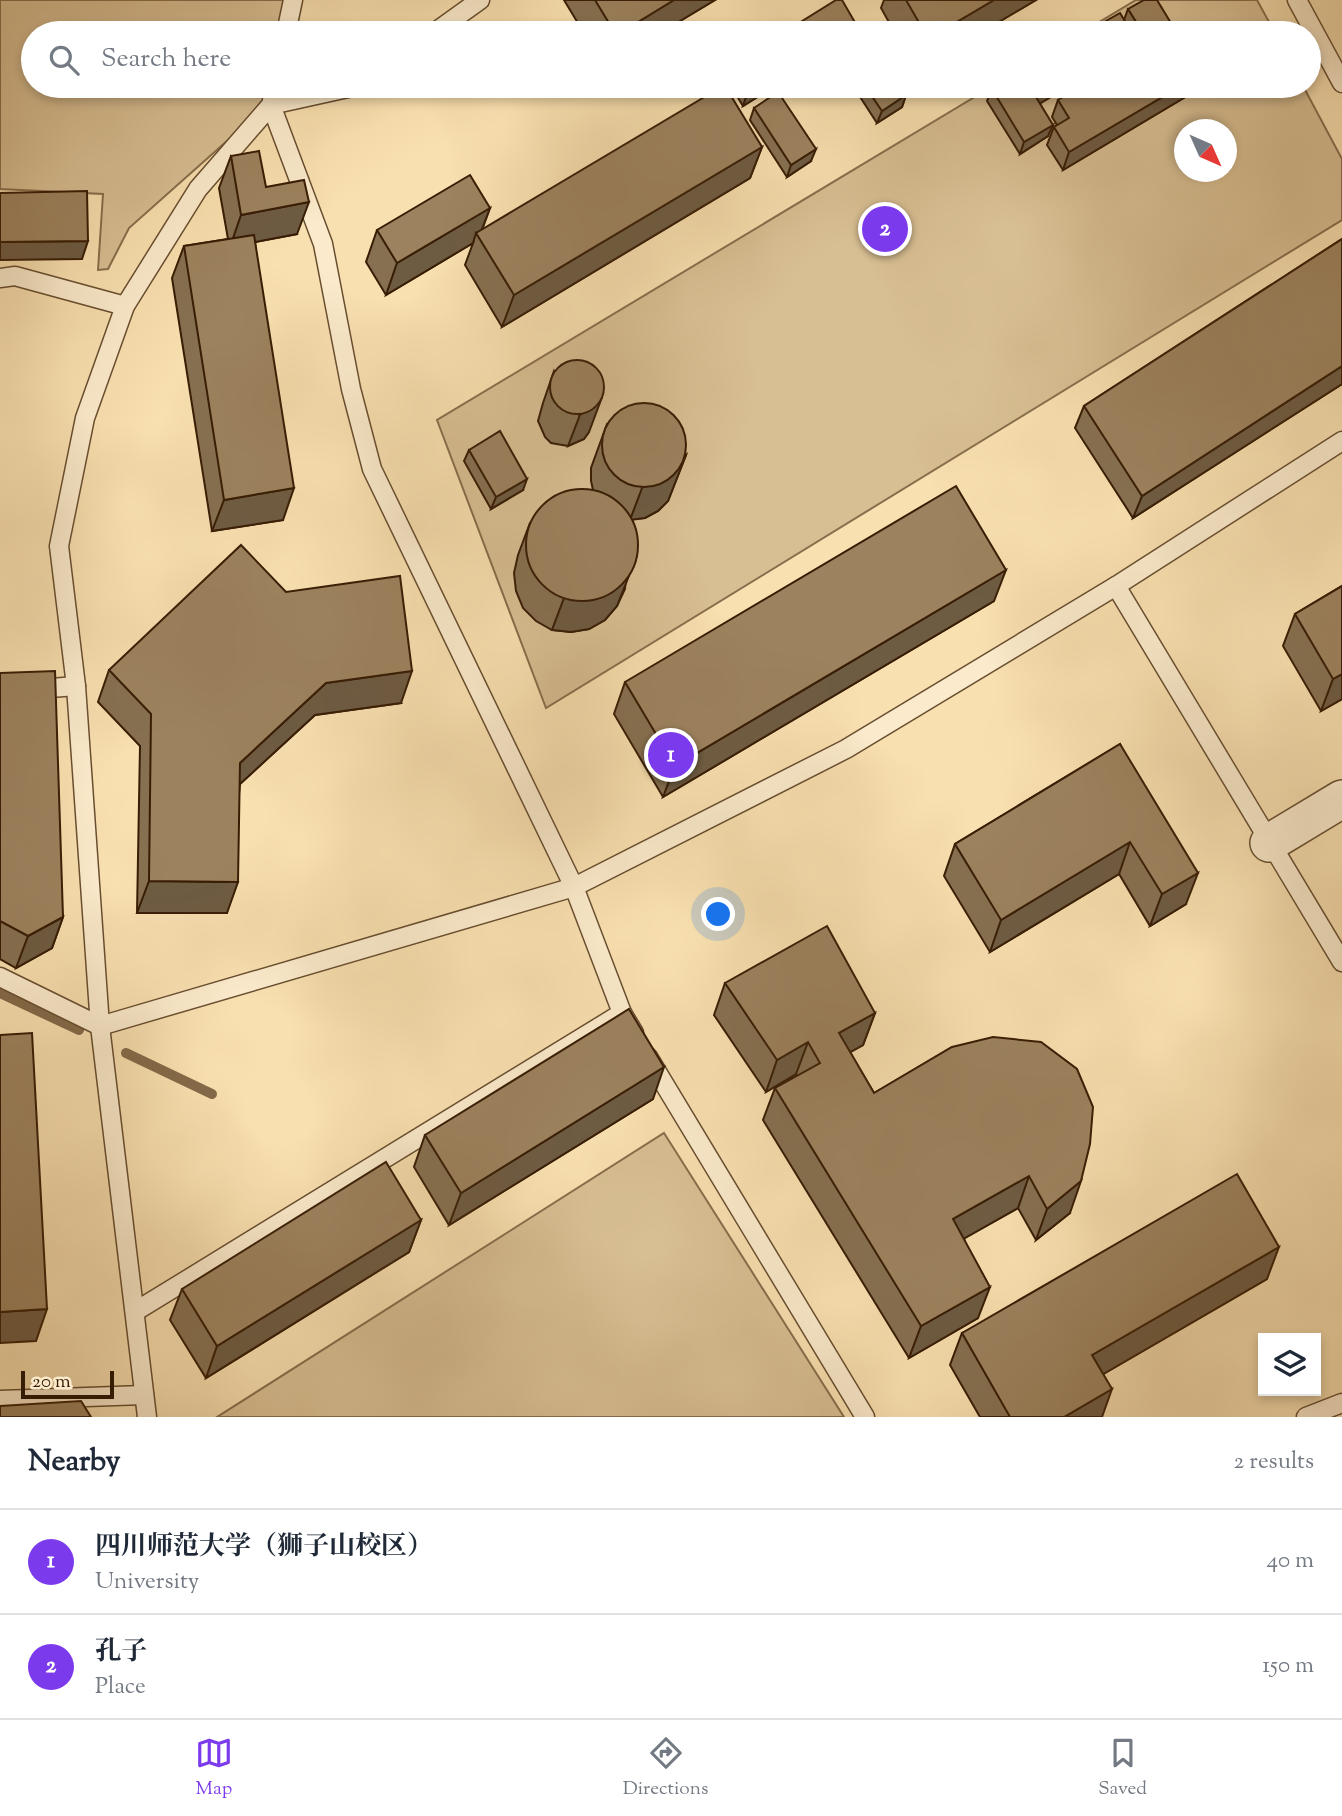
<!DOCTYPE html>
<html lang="en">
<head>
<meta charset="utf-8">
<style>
	:root { --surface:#fff; --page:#f2f2f3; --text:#1f2937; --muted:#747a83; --line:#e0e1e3; --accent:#7c3aed }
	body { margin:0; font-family:"Sorts Mill Goudy","Noto Serif SC",serif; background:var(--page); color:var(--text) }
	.controls { position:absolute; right:21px; bottom:21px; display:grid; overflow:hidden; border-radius:0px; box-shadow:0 4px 10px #0003 }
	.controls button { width:63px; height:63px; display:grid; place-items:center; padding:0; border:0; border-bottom:2px solid var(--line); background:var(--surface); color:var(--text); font:35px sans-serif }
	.compass { position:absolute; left:1174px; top:119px; width:63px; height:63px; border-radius:50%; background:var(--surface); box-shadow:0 4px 10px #0003; rotate:135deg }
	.scale { position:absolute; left:21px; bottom:18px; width:93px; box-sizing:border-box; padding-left:7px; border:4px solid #381d05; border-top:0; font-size:19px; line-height:24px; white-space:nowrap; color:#381d05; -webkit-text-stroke:5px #fbebcc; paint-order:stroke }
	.you { position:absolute; left:719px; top:915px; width:24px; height:24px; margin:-18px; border:5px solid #fff; border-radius:50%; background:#1a73e8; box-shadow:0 0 0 10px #1a73e833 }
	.badge { display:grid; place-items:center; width:46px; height:46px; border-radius:50%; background:var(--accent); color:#fff; font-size:23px; font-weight:700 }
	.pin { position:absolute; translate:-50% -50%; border:4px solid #fff; box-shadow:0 2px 7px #0006 }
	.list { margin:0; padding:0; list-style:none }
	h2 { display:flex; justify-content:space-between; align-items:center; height:91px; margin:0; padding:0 28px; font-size:30px }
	h2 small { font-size:23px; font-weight:400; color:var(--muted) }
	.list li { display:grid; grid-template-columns:46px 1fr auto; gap:21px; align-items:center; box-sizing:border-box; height:105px; padding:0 28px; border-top:2px solid var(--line) }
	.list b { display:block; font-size:26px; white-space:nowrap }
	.list p { margin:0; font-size:23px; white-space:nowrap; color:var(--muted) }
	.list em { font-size:23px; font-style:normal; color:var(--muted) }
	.icon { flex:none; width:38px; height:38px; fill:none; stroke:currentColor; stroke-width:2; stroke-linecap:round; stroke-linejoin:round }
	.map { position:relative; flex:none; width:1342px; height:1417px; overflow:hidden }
	.search { position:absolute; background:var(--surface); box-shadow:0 4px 10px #0003; left:21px; right:21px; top:21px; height:77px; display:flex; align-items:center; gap:18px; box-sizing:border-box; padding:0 24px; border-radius:38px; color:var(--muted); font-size:26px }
	.sheet { height:301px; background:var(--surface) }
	nav { display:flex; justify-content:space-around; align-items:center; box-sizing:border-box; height:98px; border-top:2px solid var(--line); background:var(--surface); font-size:19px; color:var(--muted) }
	nav a { display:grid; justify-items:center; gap:4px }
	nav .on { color:var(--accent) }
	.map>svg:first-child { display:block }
</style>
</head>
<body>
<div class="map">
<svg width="1342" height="1417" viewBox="0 0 1342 1417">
	<rect width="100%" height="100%" fill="#f9e0b0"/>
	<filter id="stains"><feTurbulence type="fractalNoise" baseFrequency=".00286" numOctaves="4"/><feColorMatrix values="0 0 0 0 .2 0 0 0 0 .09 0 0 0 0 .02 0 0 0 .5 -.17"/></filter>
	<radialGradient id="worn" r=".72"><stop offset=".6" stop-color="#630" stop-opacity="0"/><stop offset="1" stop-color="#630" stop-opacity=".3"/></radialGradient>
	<!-- green -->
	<g fill="#d8bf93" stroke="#886e4c" stroke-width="2" fill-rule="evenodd">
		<path d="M0,0H295L286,33H33V86H276L273,100L129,228L108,269L98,270L103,194L0,189Z"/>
		<path d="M1136,0H1257L1275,33H1081Z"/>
		<path d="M993,86H1303L1342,159V220L546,708L437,420ZM1184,130H1226V172H1184Z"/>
		<path d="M664,1133L844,1417H217Z"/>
	</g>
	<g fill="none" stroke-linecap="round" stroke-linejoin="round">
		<!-- stream -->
		<g stroke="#846a49" stroke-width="10">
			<path d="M0,993L79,1030"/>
			<path d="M126,1053L212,1094"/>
		</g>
		<defs>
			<g id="service">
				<path d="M1297,0L1342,83"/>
				<path d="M286,33L293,0"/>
				<path d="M434,33L480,0"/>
				<path d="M357,86L271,105L323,244L351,389L372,469L574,887L622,1013L634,1033"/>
				<path d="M0,278L15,276L125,306"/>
				<path d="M1116,586L1342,962"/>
				<path d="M0,692L76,686"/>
				<path d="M0,977L100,1026L574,887L846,749L1116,586L1342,441"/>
				<path d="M648,1057L865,1417"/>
				<path d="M136,1311L622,1013"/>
				<path d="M0,1400L144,1395"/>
				<path d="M147,1417L100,1026L76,686L59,546L85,418L125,306L198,189L271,105L275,86"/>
				<path d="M1306,1417L1342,1403"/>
			</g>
			<path id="minor" d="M1269,843L1342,799"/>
		</defs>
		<!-- service casing -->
		<use href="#service" stroke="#684e30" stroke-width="21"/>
		<!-- minor casing -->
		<use href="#minor" stroke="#684e30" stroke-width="40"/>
		<!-- service -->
		<use href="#service" stroke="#fbebcc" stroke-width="18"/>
		<!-- minor -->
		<use href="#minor" stroke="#fbebcc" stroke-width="37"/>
	</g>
	<!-- wall -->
	<g fill="#867051" stroke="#381d05" stroke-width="2">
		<path d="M564,0H715L660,33H584Z"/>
		<path d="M884,0H1036L980,33H895L881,8Z"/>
		<path d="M1128,9L1177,33H1089L1090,30L1124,20Z"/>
		<path d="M731,86H775L743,106Z"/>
		<path d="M853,86H900L906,95L902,107L877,123Z"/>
		<path d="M992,89L1048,136L1020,154L987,101Z"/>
		<path d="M1192,93L1063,170L1047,145L1054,127L1057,125L1052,117L1058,100L1100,96Z"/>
		<path d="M754,108L811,161L787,177L750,120Z"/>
		<path d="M762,147L750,178L502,327L465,265L473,243L386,295L366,262L377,230L490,208L482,230Z"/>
		<path d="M231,156L266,187L297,234L255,242L283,520L212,531L172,278L184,246L228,239L219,188Z"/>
		<path d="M1342,239V384L1133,518L1075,428L1084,406Z"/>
		<path d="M554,371L589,432L584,439L568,446L551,443L545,437L538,421L543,403Z"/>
		<path d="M607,424L686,455L668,501L658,511L645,518L631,519L625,589L617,606L605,620L589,629L571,632L552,630L536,621L523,608L516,591L514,573L518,555L530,523L593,490L591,481V468Z"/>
		<path d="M469,450L523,490L491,509L464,461Z"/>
		<path d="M1342,586V699L1321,711L1283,646L1295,614Z"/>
		<path d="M286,592L401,703L315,715L240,784L227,913H137L140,746L98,702L109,670Z"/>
		<path d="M994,601L663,797L614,714L625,682Z"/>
		<path d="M0,673L63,917L52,948L16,968L0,959Z"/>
		<path d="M1120,744L1186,904L1150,926L1119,874L990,952L944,876L955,844Z"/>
		<path d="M725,983L875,1013L863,1045L850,1052L874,1093L952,1047L1070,1213L1036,1240L1018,1208L964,1238L978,1318L909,1358L763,1120L775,1088L797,1076L796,1074L766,1092L714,1015Z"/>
		<path d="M653,1099L449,1225L414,1167L425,1135Z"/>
		<path d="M421,1220L409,1252L206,1378L170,1320L182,1289Z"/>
		<path d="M1267,1279L1103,1374L1102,1417H980L950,1365L962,1333Z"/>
	</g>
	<!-- shaded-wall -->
	<g fill="#6d5b42" stroke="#381d05" stroke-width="2">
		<path d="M674,0H715L660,33H620Z"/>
		<path d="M994,0H1036L980,33H938Z"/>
		<path d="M857,26L855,33H845Z"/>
		<path d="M761,86H775L743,106L747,94Z"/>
		<path d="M1054,86H1069L1031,109L1036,97Z"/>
		<path d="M1181,86H1195L1192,93L1063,170L1069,152Z"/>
		<path d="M906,95L902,107L877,123L882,111Z"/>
		<path d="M1053,125L1048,136L1020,154L1024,142Z"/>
		<path d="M762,147L750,178L502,327L514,295Z"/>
		<path d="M816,149L811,161L787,177L791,165Z"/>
		<path d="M309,202L297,234L230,247L241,215Z"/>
		<path d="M490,208L479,237L476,233L473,243L386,295L397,263Z"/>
		<path d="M88,241L82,259L0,260V242Z"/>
		<path d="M1342,366V384L1133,518L1142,496Z"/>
		<path d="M601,400L589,432L584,439L568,446L580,415Z"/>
		<path d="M686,455L668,501L658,511L645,518L630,520L642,488Z"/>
		<path d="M527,479L523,490L491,509L496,497Z"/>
		<path d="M294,488L283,520L212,531L224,500Z"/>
		<path d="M636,558L617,606L605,620L589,629L571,632L552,630L564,598Z"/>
		<path d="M1006,570L994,601L663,797L675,766Z"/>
		<path d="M412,671L401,703L315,715L228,795L240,763L326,683Z"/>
		<path d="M1342,674V699L1321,711L1333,679Z"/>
		<path d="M1130,842L1119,874L990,952L1001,920Z"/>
		<path d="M1198,873L1186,904L1150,926L1162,894Z"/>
		<path d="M149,881L238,882L227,913H137Z"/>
		<path d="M63,917L52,948L16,968L28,936Z"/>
		<path d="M875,1013L863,1045L827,1065L839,1033Z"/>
		<path d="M808,1042L796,1074L766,1092L777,1060Z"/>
		<path d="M664,1067L653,1099L449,1225L461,1193Z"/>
		<path d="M1029,1176L1018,1208L942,1251L953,1219Z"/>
		<path d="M1081,1181L1070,1213L1036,1240L1047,1209Z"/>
		<path d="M421,1220L409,1252L206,1378L217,1346Z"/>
		<path d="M1279,1247L1267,1279L1081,1387L1092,1355Z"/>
		<path d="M990,1287L978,1318L909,1358L921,1326Z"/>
		<path d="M47,1309L36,1341L0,1343V1312Z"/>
		<path d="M1112,1389L1102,1417H1064Z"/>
	</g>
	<!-- building -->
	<g fill="#9c825e" stroke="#381d05" stroke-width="2">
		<path d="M595,0H674L620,33H615Z"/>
		<path d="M836,0H842L857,26L845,33H783Z"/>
		<path d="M906,0H994L938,33H925Z"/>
		<path d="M1144,0H1157L1177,33H1143L1128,9Z"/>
		<path d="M1120,13L1132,33H1092L1090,30Z"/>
		<path d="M723,86H725L762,147L514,295L476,233Z"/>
		<path d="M742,86H761L747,94Z"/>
		<path d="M865,86H900L906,95L882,111Z"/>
		<path d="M997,86H1054L1036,97L1053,125L1024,142L992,89Z"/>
		<path d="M1081,86H1094L1100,96L1117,86H1181L1069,152L1054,127L1069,118L1058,100Z"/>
		<path d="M778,92L816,149L791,165L754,108Z"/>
		<path d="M259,151L266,187L304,180L309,202L241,215L231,156Z"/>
		<path d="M470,175L490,208L397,263L377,230Z"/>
		<path d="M87,191L88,241L0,242V193Z"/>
		<path d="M254,235L294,488L224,500L184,246Z"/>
		<path d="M1342,239V366L1142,496L1084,406Z"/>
		<circle cx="577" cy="387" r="27"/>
		<circle cx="644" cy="445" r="42"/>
		<path d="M500,431L527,479L496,497L469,450Z"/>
		<path d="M956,486L1006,570L675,766L625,682Z"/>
		<circle cx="582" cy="545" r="56"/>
		<path d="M241,545L286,592L400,576L412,671L326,683L240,763L238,882L149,881L151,714L109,670Z"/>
		<path d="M1342,586V674L1333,679L1295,614Z"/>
		<path d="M55,671L63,917L28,936L0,921V673Z"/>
		<path d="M1120,744L1198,873L1162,894L1130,842L1001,920L955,844Z"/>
		<path d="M827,926L875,1013L839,1033L874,1093L952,1047L993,1037L1041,1042L1077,1069L1093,1107L1090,1144L1081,1181L1047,1209L1029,1176L953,1219L990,1287L921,1326L775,1088L820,1063L808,1042L777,1060L725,983Z"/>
		<path d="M629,1009L664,1067L461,1193L425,1135Z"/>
		<path d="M32,1033L47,1309L0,1312V1035Z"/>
		<path d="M386,1162L421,1220L217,1346L182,1289Z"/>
		<path d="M1237,1174L1279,1247L1092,1355L1112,1389L1064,1417H1010L962,1333Z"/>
		<path d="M81,1401L91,1417H0V1406Z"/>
	</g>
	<rect width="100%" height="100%" filter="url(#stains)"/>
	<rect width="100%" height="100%" fill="url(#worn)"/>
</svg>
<div class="controls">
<button><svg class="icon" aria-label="layers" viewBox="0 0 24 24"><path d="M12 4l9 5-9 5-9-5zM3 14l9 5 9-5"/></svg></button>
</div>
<svg class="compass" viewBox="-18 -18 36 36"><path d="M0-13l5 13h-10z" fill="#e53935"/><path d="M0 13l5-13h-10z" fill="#747a83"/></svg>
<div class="scale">20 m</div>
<div class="you"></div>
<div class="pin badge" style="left:671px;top:755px">1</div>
<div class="pin badge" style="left:885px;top:229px">2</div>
<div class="search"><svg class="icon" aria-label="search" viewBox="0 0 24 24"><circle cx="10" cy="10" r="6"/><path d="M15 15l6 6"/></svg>Search here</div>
</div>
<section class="sheet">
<h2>Nearby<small>2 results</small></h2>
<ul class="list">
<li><span class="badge">1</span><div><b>四川师范大学（狮子山校区）</b><p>University</p></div><em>40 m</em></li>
<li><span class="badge">2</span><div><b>孔子</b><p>Place</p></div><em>150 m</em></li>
</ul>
</section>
<nav>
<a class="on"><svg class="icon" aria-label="map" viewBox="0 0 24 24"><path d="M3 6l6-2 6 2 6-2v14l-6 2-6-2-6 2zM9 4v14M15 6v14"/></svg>Map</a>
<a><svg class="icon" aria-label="directions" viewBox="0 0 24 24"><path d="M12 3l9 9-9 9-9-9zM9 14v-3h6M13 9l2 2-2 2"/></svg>Directions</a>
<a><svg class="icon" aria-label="saved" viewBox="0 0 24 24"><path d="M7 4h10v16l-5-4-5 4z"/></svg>Saved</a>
</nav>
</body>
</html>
